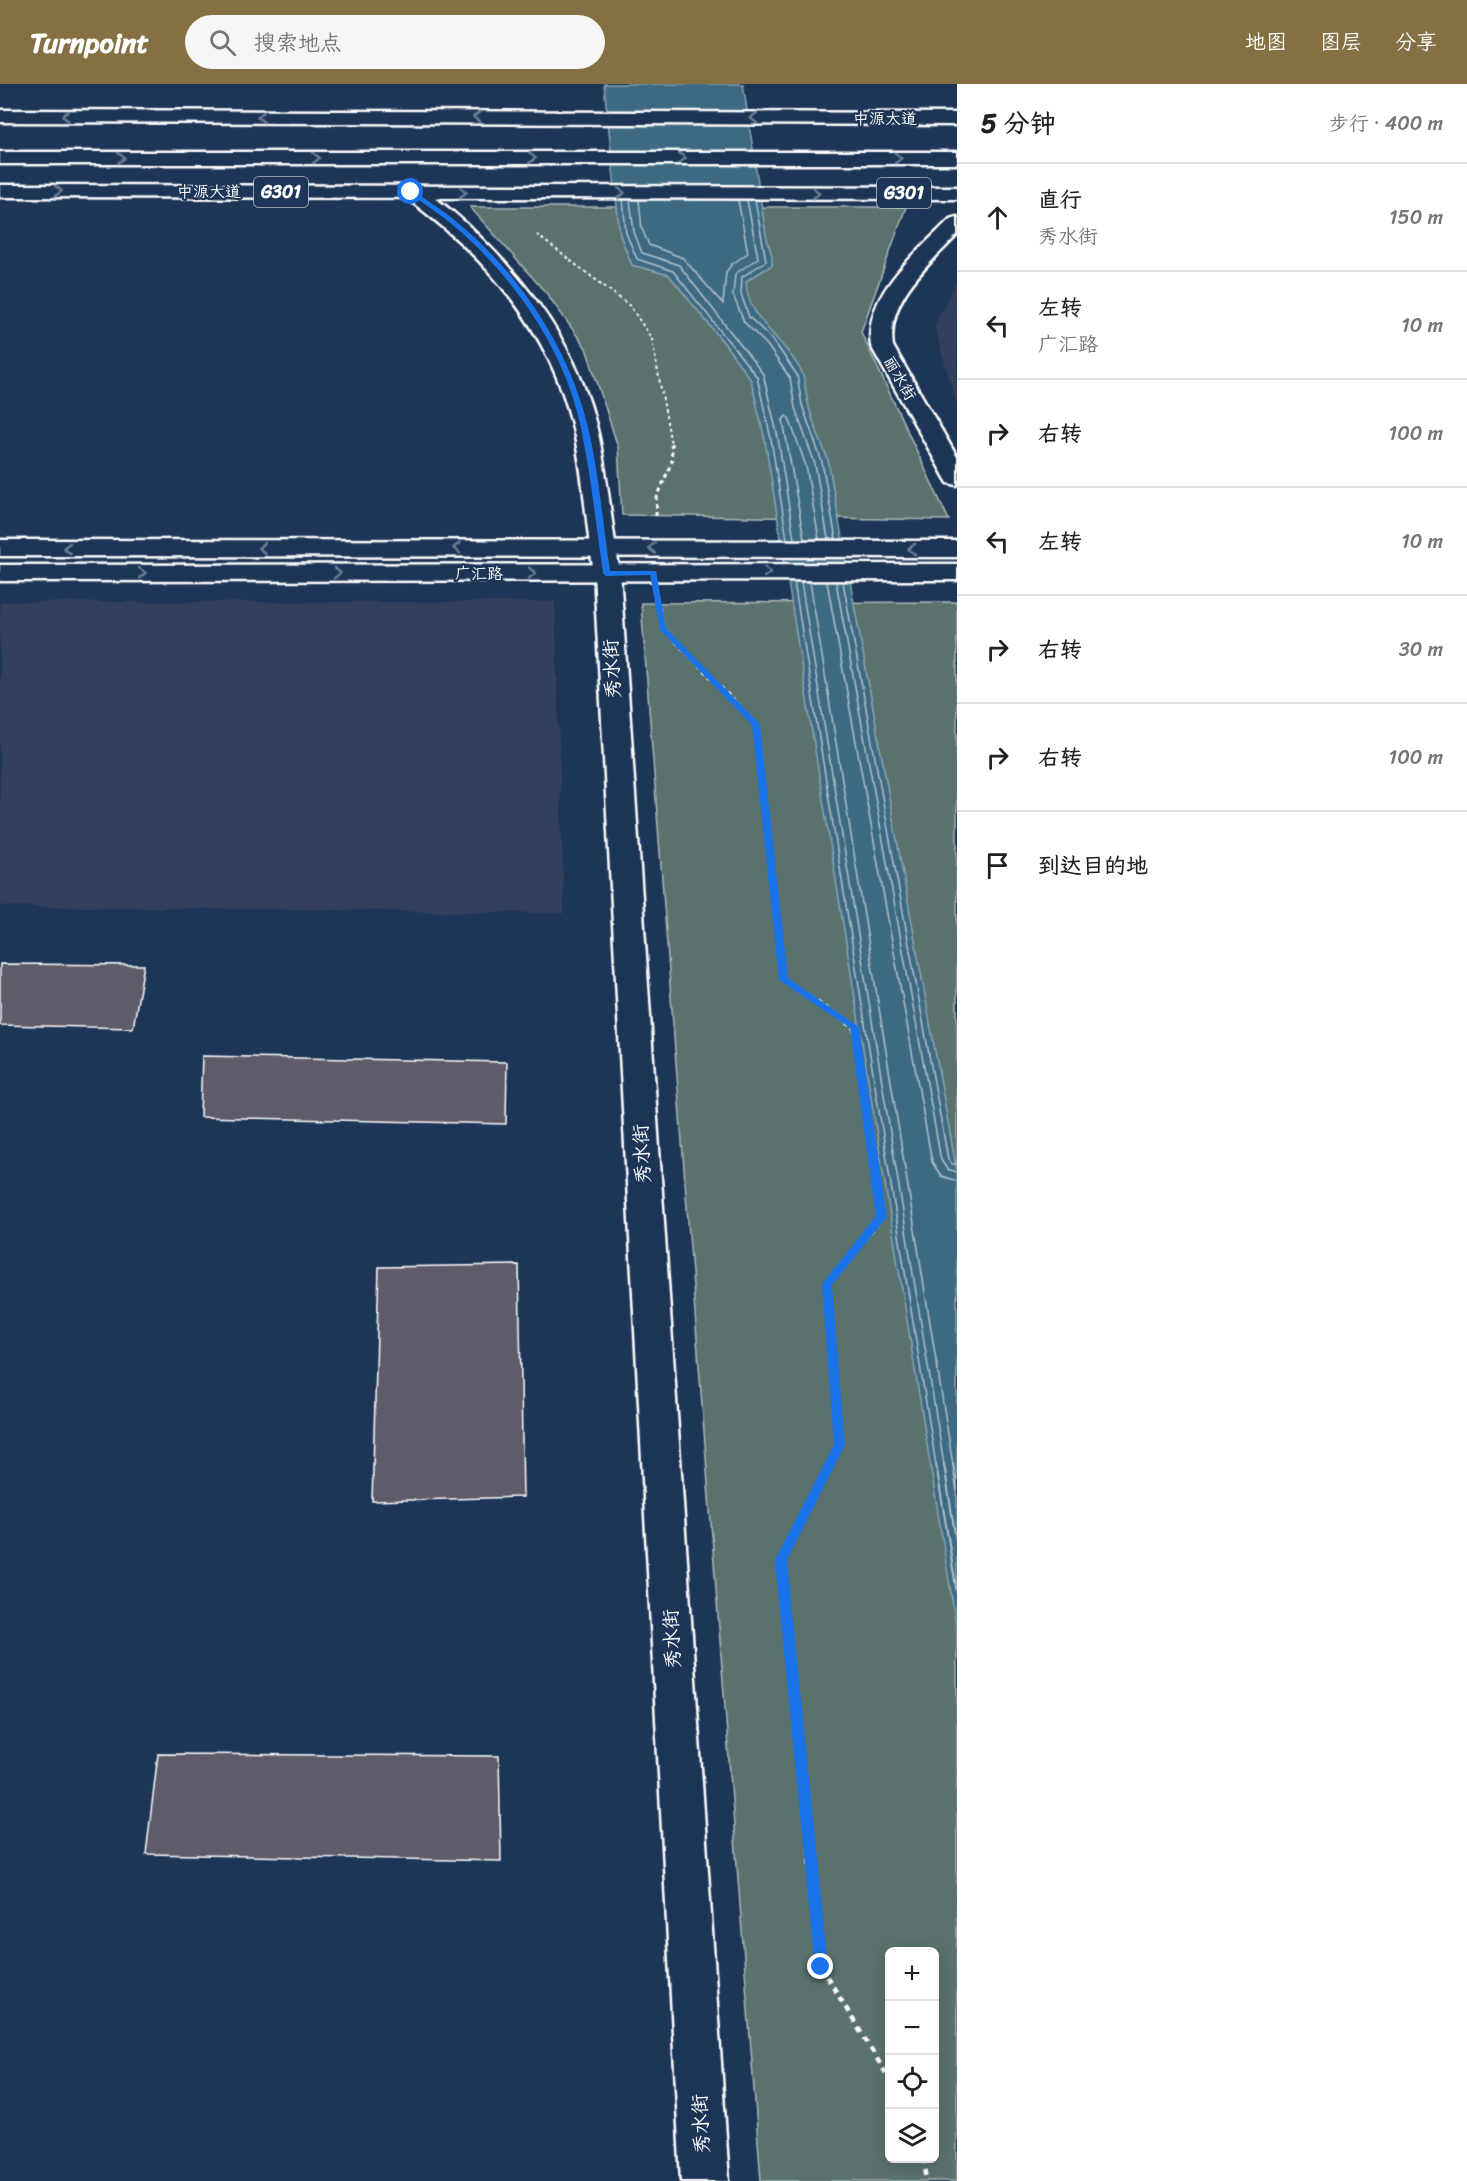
<!DOCTYPE html>
<html lang="zh">
<head>
<meta charset="utf-8">
<style>
	:root { --surface:#fff; --page:#f6f6f6; --text:#202124; --muted:#757577; --line:#e0e0e0; --accent:#847042 }
	body { margin:0; font-family:Sriracha,"LXGW WenKai TC",sans-serif; background:var(--page); color:var(--text) }
	.controls { position:absolute; right:18px; bottom:18px; display:grid; overflow:hidden; border-radius:9px; box-shadow:0 3px 15px #0003 }
	.controls button { width:54px; height:54px; display:grid; place-items:center; padding:0; border:0; border-bottom:2px solid var(--line); background:var(--surface); color:var(--text); font:30px sans-serif }
	.stop { position:absolute; width:18px; height:18px; margin:-14px; border:4px solid #1a73e8; border-radius:50%; background:#fff }
	.stop.end { background:#1a73e8; border-color:#fff; box-shadow:0 2px 6px #0008 }
	.list { margin:0; padding:0; list-style:none }
	h2 { display:flex; justify-content:space-between; align-items:center; height:78px; margin:0; padding:0 24px; font-size:26px }
	h2 small { font-size:20px; font-weight:400; color:var(--muted) }
	.list li { display:grid; grid-template-columns:39px 1fr auto; gap:18px; align-items:center; box-sizing:border-box; height:108px; padding:0 24px; border-top:2px solid var(--line) }
	.list b { display:block; font-size:22px; white-space:nowrap }
	.list p { margin:0; font-size:20px; white-space:nowrap; color:var(--muted) }
	.list em { font-size:20px; font-style:normal; color:var(--muted) }
	.icon { flex:none; width:33px; height:33px; fill:none; stroke:currentColor; stroke-width:2; stroke-linecap:round; stroke-linejoin:round }
	.map { position:relative; flex:none; width:957px; height:2097px; overflow:hidden }
	header { display:flex; align-items:center; gap:36px; box-sizing:border-box; height:84px; padding:0 30px; background:var(--accent); color:#fff }
	header strong { font-size:28px }
	nav { display:flex; gap:33px; margin-inline-start:auto; font-size:21px }
	.search { width:420px; height:54px; background:var(--page); display:flex; align-items:center; gap:15px; box-sizing:border-box; padding:0 21px; border-radius:33px; color:var(--muted); font-size:22px }
	main { display:flex }
	aside { flex:1; background:var(--surface) }
	.map>svg:first-child { display:block }
</style>
</head>
<body>
<header>
<strong>Turnpoint</strong>
<div class="search"><svg class="icon" aria-label="search" viewBox="0 0 24 24"><circle cx="10" cy="10" r="6"/><path d="M15 15l6 6"/></svg>搜索地点</div>
<nav><a>地图</a><a>图层</a><a>分享</a></nav>
</header>
<main>
<div class="map">
<svg width="957" height="2097" viewBox="0 0 957 2097">
	<rect width="100%" height="100%" fill="#1d3557"/>
	<filter id="ink" filterUnits="userSpaceOnUse"><feTurbulence type="fractalNoise" baseFrequency=".0167" numOctaves="2"/><feDisplacementMap in="SourceGraphic" scale="12" xChannelSelector="R" yChannelSelector="G"/><feConvolveMatrix kernelMatrix="1 2 1 2 8 2 1 2 1" color-interpolation-filters="sRGB"/></filter>
	<g filter="url(#ink)">
		<!-- built -->
		<g fill="#31415d">
			<path d="M957,196V321L934,242Z"/>
			<path d="M0,518H555L564,829L0,822Z"/>
		</g>
		<!-- green -->
		<g fill="#5a726e" stroke="#acb8b6" stroke-width="1.5" fill-rule="evenodd">
			<path d="M470,123H906L861,248L949,436L622,431L618,363L586,264L547,210Z"/>
			<path d="M957,518V2097H761L641,519ZM890,1868H934V2074H890Z"/>
		</g>
		<!-- water -->
		<path fill="#3d6982" stroke="#8ba5b4" stroke-width="1.5" d="M604,0H743L766,151L772,172V181L746,197C747,236 784,254 801,287C806,296 805,309 808,319C812,338 821,357 828,376L957,1088V1546L765,356L751,296L724,259L669,191L632,181L620,151Z"/>
		<g fill="none" stroke-linecap="round" stroke-linejoin="round">
			<!-- shore-far1 -->
			<g stroke="#b1c3cd" stroke-width="1.5">
				<path d="M623,116L626,149L637,175L673,187L757,293L771,355L787,455"/>
				<path d="M630,116L634,148L642,169L679,181L763,290L778,354L794,455"/>
				<path d="M639,116L642,145L649,161L683,174L723,220L726,188L732,180L748,169L738,116"/>
				<path d="M747,116L758,174L735,190L733,211L744,238L767,261L790,294L795,324L815,380L828,455"/>
				<path d="M755,116L766,177L742,193L741,210L749,233L773,256L797,291L802,321L822,378L836,455"/>
				<path d="M804,455L783,336L786,332L789,334L806,382L819,455"/>
				<path d="M794,498L936,1381"/>
				<path d="M801,498L944,1381"/>
				<path d="M810,498L953,1381"/>
				<path d="M827,498L932,1078L941,1092L957,1097"/>
				<path d="M836,498L941,1076L947,1085L957,1088"/>
				<path d="M843,498L948,1075L952,1080H957"/>
			</g>
			<!-- shore -->
			<g stroke="#b1c3cd" stroke-width="2">
				<path d="M936,1380L957,1509"/>
				<path d="M944,1380L957,1462"/>
				<path d="M953,1380L957,1406"/>
			</g>
		</g>
		<!-- building -->
		<g fill="#5f5c6a" stroke="#fff" stroke-width="1.5">
			<path d="M0,880L144,881L133,944L0,941Z"/>
			<path d="M202,972L507,978L506,1040L200,1033Z"/>
			<path d="M519,1181L523,1413L372,1417L379,1183Z"/>
			<path d="M158,1670L499,1672L501,1777L146,1770Z"/>
		</g>
		<g fill="none" stroke-linecap="round" stroke-linejoin="round">
			<defs>
				<g id="minor">
					<path d="M0,456L957,457V473L0,472Z"/>
					<path d="M957,480V496L0,497V481Z"/>
				</g>
				<g id="major">
					<path d="M411,102C433,108 467,139 483,156C537,209 580,271 597,345C608,392 611,441 620,489L729,2097H681L594,489C586,441 584,391 573,344C550,244 484,171 404,112L401,108L404,104Z"/>
					<path d="M957,133V151C928,182 886,215 893,262L957,373V401L948,399L945,394L871,262C863,210 917,169 950,135Z"/>
				</g>
				<g id="highway">
					<path d="M0,26L957,29V41L0,38Z"/>
					<rect x="0" y="68" width="957" height="12"/>
					<path d="M0,101L957,103V115L0,113Z"/>
				</g>
			</defs>
			<!-- minor casing -->
			<use href="#minor" stroke="#fff" stroke-width="5"/>
			<!-- major casing -->
			<use href="#major" stroke="#fff" stroke-width="5"/>
			<!-- highway casing -->
			<use href="#highway" stroke="#fff" stroke-width="5"/>
			<!-- path-far3 -->
			<path stroke="#fff" stroke-width="2" stroke-dasharray="3 3" stroke-linecap="butt" d="M537,151L630,222L652,255L671,360"/>
			<!-- path-far2 -->
			<g stroke="#fff" stroke-width="3" stroke-dasharray="4 4" stroke-linecap="butt">
				<path d="M656,432L657,414L672,377L671,358"/>
				<path d="M659,523L663,544L756,640L774,812"/>
			</g>
			<!-- path-far1 -->
			<path stroke="#fff" stroke-width="4" stroke-dasharray="4.5 4.5" stroke-linecap="butt" d="M774,811L783,896L854,943L882,1133L827,1200L839,1361L829,1381"/>
			<!-- path -->
			<g stroke="#fff" stroke-width="4.5" stroke-dasharray="6 6" stroke-linecap="butt">
				<path d="M830,1380L781,1476L821,1883L890,1996"/>
				<path d="M924,2074L927,2097"/>
			</g>
			<!-- minor -->
			<use href="#minor" fill="#1d3557" fill-rule="evenodd"/>
			<!-- major -->
			<use href="#major" fill="#1d3557" fill-rule="evenodd"/>
			<!-- highway -->
			<use href="#highway" fill="#1d3557" fill-rule="evenodd"/>
		</g>
		<!-- one-way arrows -->
		<defs><path id="oneway-chevron" d="M-2-3.5L2.5 0L-2 3.5" fill="none" stroke-width="1.6" stroke-linecap="round" stroke-linejoin="round" transform="scale(1.5)"/></defs>
		<g stroke="#6c7c92">
			<use href="#oneway-chevron" transform="translate(66 32) rotate(-180)"/>
			<use href="#oneway-chevron" transform="translate(261 33) rotate(-180)"/>
			<use href="#oneway-chevron" transform="translate(477 33) rotate(-180)"/>
			<use href="#oneway-chevron" transform="translate(754 34) rotate(-180)"/>
			<use href="#oneway-chevron" transform="translate(121 74)"/>
			<use href="#oneway-chevron" transform="translate(316 74)"/>
			<use href="#oneway-chevron" transform="translate(532 74)"/>
			<use href="#oneway-chevron" transform="translate(682 74)"/>
			<use href="#oneway-chevron" transform="translate(898 74)"/>
			<use href="#oneway-chevron" transform="translate(58 107)"/>
			<use href="#oneway-chevron" transform="translate(463 108) rotate(1)"/>
			<use href="#oneway-chevron" transform="translate(621 109)"/>
			<use href="#oneway-chevron" transform="translate(816 109)"/>
			<use href="#oneway-chevron" transform="translate(67 464) rotate(-180)"/>
			<use href="#oneway-chevron" transform="translate(262 464) rotate(-180)"/>
			<use href="#oneway-chevron" transform="translate(457 464) rotate(-180)"/>
			<use href="#oneway-chevron" transform="translate(652 464) rotate(179)"/>
			<use href="#oneway-chevron" transform="translate(912 465) rotate(-179)"/>
			<use href="#oneway-chevron" transform="translate(767 488)"/>
			<use href="#oneway-chevron" transform="translate(142 489)"/>
			<use href="#oneway-chevron" transform="translate(337 489)"/>
			<use href="#oneway-chevron" transform="translate(532 489)"/>
		</g>
	</g>
	<!-- route -->
	<path fill="#1a73e8" d="M409,107H413C428,117 444,127 458,139C520,190 569,264 588,343C599,390 603,440 610,487H656L666,544L760,640L788,894L859,943L887,1133L832,1201L845,1361L787,1476L828,1883L826,1888L821,1890L817,1888L815,1883L775,1476L834,1361L822,1200L876,1132L850,944L779,896L752,641L660,546L650,491L606,492L603,489C596,441 591,392 581,344C565,266 514,193 454,142C440,130 424,120 409,109Z"/>
	<g text-anchor="middle" dominant-baseline="central" stroke-width="4.5" stroke-linejoin="round" paint-order="stroke">
		<!-- far-street labels -->
		<g font-size="16" fill="#fff" stroke="#1d3557">
			<text x="885" y="34">中源大道</text>
			<text x="209" y="107">中源大道</text>
			<text transform="translate(900 294) rotate(60)">丽水街</text>
			<text x="479" y="489">广汇路</text>
		</g>
		<!-- shield labels -->
		<g fill="#1d3557" stroke="#bbc2cd" stroke-width="1.5">
			<rect x="254" y="93" width="54" height="30" rx="4.5"/>
			<rect x="877" y="94" width="54" height="30" rx="4.5"/>
		</g>
		<g font-size="18" font-weight="bold" fill="#fff">
			<text x="281" y="108">G301</text>
			<text x="904" y="109">G301</text>
		</g>
		<!-- street labels -->
		<g font-size="20" fill="#fff" stroke="#1d3557">
			<text transform="translate(612 585) rotate(-93)">秀水街</text>
			<text transform="translate(642 1070) rotate(-93)">秀水街</text>
			<text transform="translate(672 1555) rotate(-93)">秀水街</text>
			<text transform="translate(701 2040) rotate(-93)">秀水街</text>
		</g>
	</g>
</svg>
<div class="controls">
<button>+</button>
<button>−</button>
<button><svg class="icon" aria-label="locate" viewBox="0 0 24 24"><circle cx="12" cy="12" r="6"/><path d="M12 2v4M12 18v4M2 12h4M18 12h4"/></svg></button>
<button><svg class="icon" aria-label="layers" viewBox="0 0 24 24"><path d="M12 4l9 5-9 5-9-5zM3 14l9 5 9-5"/></svg></button>
</div>
<div class="stop" style="left:411px;top:108px"></div>
<div class="stop end" style="left:821px;top:1883px"></div>
</div>
<aside>
<h2>5 分钟<small>步行 · 400 m</small></h2>
<ul class="list">
<li><svg class="icon" aria-label="ahead" viewBox="0 0 24 24"><path d="M12 20V5M6 11l6-6 6 6"/></svg><div><b>直行</b><p>秀水街</p></div><em>150 m</em></li>
<li><svg class="icon" aria-label="left" viewBox="0 0 24 24"><path d="M17 20v-9H6M10 6l-5 5 5 5"/></svg><div><b>左转</b><p>广汇路</p></div><em>10 m</em></li>
<li><svg class="icon" aria-label="right" viewBox="0 0 24 24"><path d="M7 20v-9h11M14 6l5 5-5 5"/></svg><div><b>右转</b></div><em>100 m</em></li>
<li><svg class="icon" aria-label="left" viewBox="0 0 24 24"><path d="M17 20v-9H6M10 6l-5 5 5 5"/></svg><div><b>左转</b></div><em>10 m</em></li>
<li><svg class="icon" aria-label="right" viewBox="0 0 24 24"><path d="M7 20v-9h11M14 6l5 5-5 5"/></svg><div><b>右转</b></div><em>30 m</em></li>
<li><svg class="icon" aria-label="right" viewBox="0 0 24 24"><path d="M7 20v-9h11M14 6l5 5-5 5"/></svg><div><b>右转</b></div><em>100 m</em></li>
<li><svg class="icon" aria-label="arrive" viewBox="0 0 24 24"><path d="M6 21V4h12l-3 4 3 4H6"/></svg><div><b>到达目的地</b></div></li>
</ul>
</aside>
</main>
</body>
</html>
